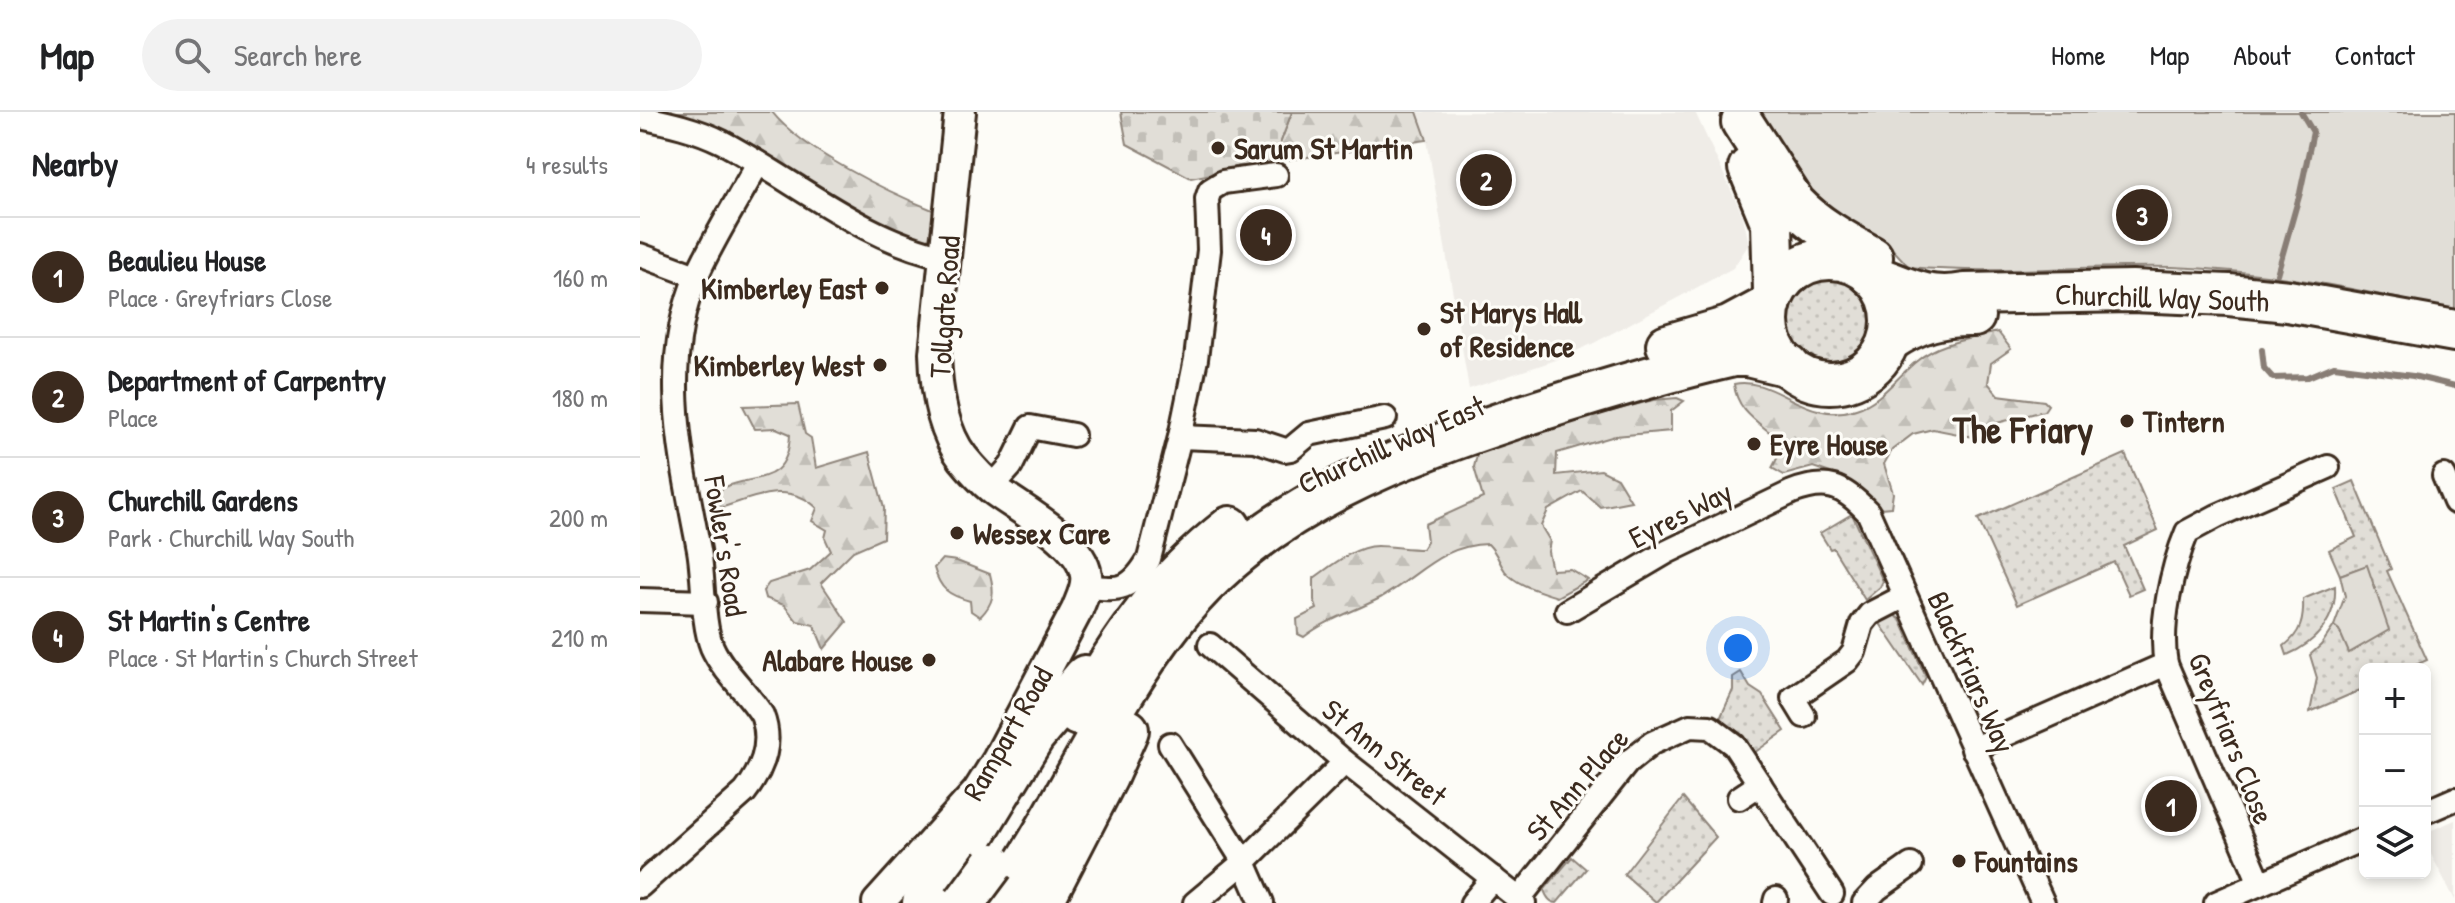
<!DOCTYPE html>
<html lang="en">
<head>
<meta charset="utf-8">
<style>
	:root { --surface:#fff; --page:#f2f2f2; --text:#202124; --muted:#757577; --line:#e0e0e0; --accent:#3b2a1e }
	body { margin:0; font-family:"Patrick Hand",sans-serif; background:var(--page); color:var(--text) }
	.controls { position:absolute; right:24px; bottom:24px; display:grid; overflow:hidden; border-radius:12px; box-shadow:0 4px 12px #0003 }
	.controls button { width:72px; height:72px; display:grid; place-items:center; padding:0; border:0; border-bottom:2px solid var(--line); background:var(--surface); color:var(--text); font:40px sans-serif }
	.you { position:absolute; left:1098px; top:536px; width:28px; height:28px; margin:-20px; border:6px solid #fff; border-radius:50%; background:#1a73e8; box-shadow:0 0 0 12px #1a73e833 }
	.badge { display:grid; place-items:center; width:52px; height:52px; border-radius:50%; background:var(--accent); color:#fff; font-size:26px; font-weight:700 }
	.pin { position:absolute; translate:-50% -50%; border:4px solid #fff; box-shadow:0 2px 8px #0006 }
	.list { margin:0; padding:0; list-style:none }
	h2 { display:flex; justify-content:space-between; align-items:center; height:104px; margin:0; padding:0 32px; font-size:34px }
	h2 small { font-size:26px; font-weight:400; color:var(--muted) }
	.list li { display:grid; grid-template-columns:52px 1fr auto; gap:24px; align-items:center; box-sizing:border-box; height:120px; padding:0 32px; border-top:2px solid var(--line) }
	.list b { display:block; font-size:30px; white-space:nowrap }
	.list p { margin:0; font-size:26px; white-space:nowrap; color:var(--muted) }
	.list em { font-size:26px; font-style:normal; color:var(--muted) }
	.icon { flex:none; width:44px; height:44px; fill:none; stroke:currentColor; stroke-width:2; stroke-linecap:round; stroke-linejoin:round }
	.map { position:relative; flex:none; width:1815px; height:791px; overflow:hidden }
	header { display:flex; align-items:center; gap:48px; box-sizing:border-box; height:112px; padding:0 40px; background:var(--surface); border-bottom:2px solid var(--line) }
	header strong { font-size:38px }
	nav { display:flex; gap:44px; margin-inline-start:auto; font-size:28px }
	.search { width:560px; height:72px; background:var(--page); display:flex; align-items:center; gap:20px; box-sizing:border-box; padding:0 28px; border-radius:44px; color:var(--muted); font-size:30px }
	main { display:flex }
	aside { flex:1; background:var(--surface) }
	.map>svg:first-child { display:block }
</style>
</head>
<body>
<header>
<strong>Map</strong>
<div class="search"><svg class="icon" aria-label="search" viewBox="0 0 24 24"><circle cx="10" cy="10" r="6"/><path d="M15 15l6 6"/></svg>Search here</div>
<nav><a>Home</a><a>Map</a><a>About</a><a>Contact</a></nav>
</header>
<main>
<aside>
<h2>Nearby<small>4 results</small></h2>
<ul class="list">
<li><span class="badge">1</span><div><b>Beaulieu House</b><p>Place · Greyfriars Close</p></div><em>160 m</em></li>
<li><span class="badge">2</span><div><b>Department of Carpentry</b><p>Place</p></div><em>180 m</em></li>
<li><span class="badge">3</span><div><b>Churchill Gardens</b><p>Park · Churchill Way South</p></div><em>200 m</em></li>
<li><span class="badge">4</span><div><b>St Martin's Centre</b><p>Place · St Martin's Church Street</p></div><em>210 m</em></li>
</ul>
</aside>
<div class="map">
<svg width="1815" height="791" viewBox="0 0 1815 791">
	<defs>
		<pattern id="grass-dots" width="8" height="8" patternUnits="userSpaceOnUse" patternTransform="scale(2)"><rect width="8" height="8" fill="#e1ded7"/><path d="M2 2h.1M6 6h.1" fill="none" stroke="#c2bfb8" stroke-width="1.8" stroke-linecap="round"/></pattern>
		<pattern id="forest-firs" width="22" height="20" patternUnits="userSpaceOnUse" patternTransform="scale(2)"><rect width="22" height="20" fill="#e1ded7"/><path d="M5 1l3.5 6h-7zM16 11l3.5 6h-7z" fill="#c2bfb8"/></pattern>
		<pattern id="cemetery-stones" width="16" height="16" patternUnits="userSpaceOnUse" patternTransform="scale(2)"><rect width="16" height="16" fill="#e1ded7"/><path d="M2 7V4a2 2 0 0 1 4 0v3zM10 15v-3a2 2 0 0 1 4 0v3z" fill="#c2bfb8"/></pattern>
	</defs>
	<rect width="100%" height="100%" fill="#fdfcf7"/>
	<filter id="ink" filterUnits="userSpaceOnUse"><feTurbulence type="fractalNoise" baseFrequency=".0125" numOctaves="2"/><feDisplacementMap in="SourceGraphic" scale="16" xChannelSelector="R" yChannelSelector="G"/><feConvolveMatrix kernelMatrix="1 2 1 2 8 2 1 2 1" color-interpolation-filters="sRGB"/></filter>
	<g filter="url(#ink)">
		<!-- built -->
		<g fill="#efece7">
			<path d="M777,0H1055L1103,104L1109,132L1093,156L954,231L916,248L829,277L787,28Z"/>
			<path d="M1815,708V788L1785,731V721Z"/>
		</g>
		<!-- grass -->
		<g fill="url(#grass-dots)" stroke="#8e847a" stroke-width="2">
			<circle cx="1190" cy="209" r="53"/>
			<path d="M1485,342L1518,418L1484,434L1503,477L1489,483L1474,450L1377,493L1338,407Z"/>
			<path d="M1714,369L1751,457L1747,459L1787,548L1767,557H1725V576L1670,600L1677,566L1670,543L1681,533L1694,514L1699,518L1726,454L1700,463L1689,438L1716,425L1696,377Z"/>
			<path d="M1212,402L1243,469L1240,475L1225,488L1193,436L1190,437L1180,421Z"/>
			<path d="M1695,474C1697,507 1676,531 1647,543L1644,534C1661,521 1664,508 1663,487Z"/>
			<path d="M1250,501L1260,507L1286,565L1282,573L1239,510Z"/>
			<path d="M1101,560L1110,575L1122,583L1145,619L1111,643L1078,611L1093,578V565Z"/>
			<path d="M1043,686L1076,725L1016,790L984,762Z"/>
			<path d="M932,745L946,757L917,791C910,791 906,784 904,778Z"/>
		</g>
		<!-- forest -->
		<g fill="url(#forest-firs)" stroke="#8e847a" stroke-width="2">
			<path d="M4,0H132C163,39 248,80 295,99L288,131L275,132Z"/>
			<path d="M652,0H777L787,28L633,50Z"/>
			<path d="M1358,220L1371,237L1351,251L1348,271L1358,283L1404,289L1408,293L1404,299L1357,311L1333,325L1293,317L1273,322L1252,338L1244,352L1253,381L1251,395L1240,396L1205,366L1173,355L1144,363L1132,356L1144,333C1124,312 1097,303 1094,272C1133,263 1167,314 1216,297C1242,289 1257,264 1278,248C1300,230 1330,227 1358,220Z"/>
			<path d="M1037,286L1044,289L1031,299V319L975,324L917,341L916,363L961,358L977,366L991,389L960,395L942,379L908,398L901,414L910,429L908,440L912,458L930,457L948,468L917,485C900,479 877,474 865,459C858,449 858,442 848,432C801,433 780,463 742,485C716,499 687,507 664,525L658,522L657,507L677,497L674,488V466C691,454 715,434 737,434C752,434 767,437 782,437L787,429L785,412L843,386L834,355L838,339L882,323L1013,288Z"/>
			<path d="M158,292L165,322L171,326L176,356L229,340L244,396L243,426L213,439L181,471L207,510L184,537L174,513L157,509L144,493L125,486L123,479L129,471L170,458L191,439L185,426L187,418L172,409L177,396C147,367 111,387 77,397L68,389C96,353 148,386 150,322L136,316L115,317L103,294Z"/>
			<path d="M302,447L317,449L350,462C355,481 354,491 340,505L331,499L330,489C308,483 300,477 294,456Z"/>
		</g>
		<!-- cemetery -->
		<path fill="url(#cemetery-stones)" stroke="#8e847a" stroke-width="2" d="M481,0H652L633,50L551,66L487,32Z"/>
		<!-- park -->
		<g fill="#e1ded7" stroke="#8e847a" stroke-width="2">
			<path d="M1120,0H1815V199C1722,178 1627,158 1532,155C1444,153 1356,163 1269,155L1247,131L1206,113L1152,68Z"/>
			<path d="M1727,453L1749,518L1709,541L1699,518L1694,514L1705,484L1700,463Z"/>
		</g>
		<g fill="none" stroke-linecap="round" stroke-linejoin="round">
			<!-- stream -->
			<g stroke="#887d74" stroke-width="6">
				<path d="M1637,162L1660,81L1673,20L1661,0"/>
				<path d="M1622,238L1624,256L1633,266L1668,265L1694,254L1773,264L1815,274"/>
			</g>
			<defs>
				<g id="street">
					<path d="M0,5C29,11 56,17 82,30C156,69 223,128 306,145"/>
					<path d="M0,143L56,164"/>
					<path d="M540,325L615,328L645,338L651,337L669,322L745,306"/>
					<path d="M1804,364L1815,390"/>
					<path d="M351,376L371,354L390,315L433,323"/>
					<path d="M446,474C480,479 491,478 509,447L540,325L556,247L569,138L567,87L570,78L583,70L636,63"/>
					<path d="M0,488L66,490"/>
					<path d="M927,499L1027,440L1152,380C1187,367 1202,373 1228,400L1403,791"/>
					<path d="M570,533L705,650L884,791"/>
					<path d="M1164,604L1153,586L1207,549L1214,540L1222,512L1230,502L1265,484"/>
					<path d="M530,632L604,750L622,791"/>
					<path d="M1333,637L1526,552"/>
					<path d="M1099,686L1120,672"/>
					<path d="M1785,700L1815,687"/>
					<path d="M1620,771L1526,552C1519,514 1532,456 1547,420L1577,404L1688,355"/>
					<path d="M0,774L105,680C122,658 133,631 122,603C108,580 83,560 72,535C62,511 64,466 59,438C42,348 18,252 57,163C74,125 98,88 118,51"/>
					<path d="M879,787L987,651L1012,631L1050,614L1070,615L1094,633L1192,782"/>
					<path d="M555,791L604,750L705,650"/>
					<path d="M832,791L853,766"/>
					<path d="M1135,791L1136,787"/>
					<path d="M1224,791L1237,777L1271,753"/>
					<path d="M1576,791L1725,726"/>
				</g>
				<path id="secondary" d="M238,791L338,680L358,648L437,498C441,487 448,475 446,463C441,428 379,397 353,377C342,368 332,357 323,346C301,318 296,275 295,241L320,0"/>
				<g id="highway">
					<path d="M1102,10L1155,92C1177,115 1205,130 1232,145"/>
					<path d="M1109,56L1132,112L1134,179"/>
					<circle cx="1190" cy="209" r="62"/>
					<path d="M1231,163C1267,176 1286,189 1325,182L1492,179L1589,183L1648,189L1815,219"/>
					<path d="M1249,229C1277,210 1301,203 1334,204"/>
					<path d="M1027,233L1089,215L1130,193"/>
					<path d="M438,603C480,528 521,469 590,415"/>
					<path d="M283,791L329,731L394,624L445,564"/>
					<path d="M359,791C423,700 465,596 534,508C622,393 767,341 901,298C964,278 1028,259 1093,244H1107L1149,254"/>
					<path d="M402,791L467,665L488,618"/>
				</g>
			</defs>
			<!-- street casing -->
			<use href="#street" stroke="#3b2a1e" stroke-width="28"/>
			<!-- secondary casing -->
			<use href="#secondary" stroke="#3b2a1e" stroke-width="36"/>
			<!-- highway casing -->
			<use href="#highway" stroke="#3b2a1e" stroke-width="46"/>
			<!-- street -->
			<use href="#street" stroke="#fdfcf7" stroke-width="22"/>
			<!-- secondary -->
			<use href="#secondary" stroke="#fdfcf7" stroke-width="30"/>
			<!-- highway -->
			<use href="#highway" stroke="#fdfcf7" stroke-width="40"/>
			<defs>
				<path id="highway-bridge" d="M324,791L353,752"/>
			</defs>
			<!-- highway-bridge casing -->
			<use href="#highway-bridge" stroke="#3b2a1e" stroke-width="46" stroke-linecap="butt"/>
			<!-- highway-bridge -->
			<use href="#highway-bridge" stroke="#fdfcf7" stroke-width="40"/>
		</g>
	</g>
	<!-- markers -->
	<g fill="#3b2a1e" stroke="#fdfcf7" stroke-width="3">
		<circle cx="578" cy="36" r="8"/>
		<circle cx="242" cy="176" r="8"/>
		<circle cx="784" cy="217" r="8"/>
		<circle cx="240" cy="253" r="8"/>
		<circle cx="1487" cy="309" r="8"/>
		<circle cx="1114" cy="332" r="8"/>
		<circle cx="317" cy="421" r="8"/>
		<circle cx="289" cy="548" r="8"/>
		<circle cx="1319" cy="749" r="8"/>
	</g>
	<g text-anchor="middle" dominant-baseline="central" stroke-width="6" stroke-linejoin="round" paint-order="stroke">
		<!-- poi labels -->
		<g font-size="30" font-weight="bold" fill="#3b2a1e" stroke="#fdfcf7" text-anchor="start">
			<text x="594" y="36">Sarum St Martin</text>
			<text x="226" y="176" text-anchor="end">Kimberley East</text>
			<text x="800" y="200">St Marys Hall<tspan x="800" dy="34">of Residence</tspan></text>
			<text x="224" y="253" text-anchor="end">Kimberley West</text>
			<text x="1503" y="309">Tintern</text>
			<text x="1130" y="332">Eyre House</text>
			<text x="333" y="421">Wessex Care</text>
			<text x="273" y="548" text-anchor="end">Alabare House</text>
			<text x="1335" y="749">Fountains</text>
		</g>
		<!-- street labels -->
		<g font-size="30" fill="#3b2a1e" stroke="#fdfcf7">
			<text transform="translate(1522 185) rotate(2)">Churchill Way South</text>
			<text transform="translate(304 195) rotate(-86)">Tollgate Road</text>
			<text transform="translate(751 332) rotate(-24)">Churchill Way East</text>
			<text transform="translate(1040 402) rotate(-27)">Eyres Way</text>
			<text transform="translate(86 434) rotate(81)">Fowler's Road</text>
			<text transform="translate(1332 560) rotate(66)">Blackfriars Way</text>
			<text transform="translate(367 621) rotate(-60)">Rampart Road</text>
			<text transform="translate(1592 626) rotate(68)">Greyfriars Close</text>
			<text transform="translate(745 640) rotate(39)">St Ann Street</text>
			<text transform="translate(937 672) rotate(-49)">St Ann Place</text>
		</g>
		<!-- district labels -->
		<g font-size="38" font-weight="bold" fill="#3b2a1e" stroke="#fdfcf7">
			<text x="1383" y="317">The Friary</text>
		</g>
	</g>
</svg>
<div class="controls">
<button>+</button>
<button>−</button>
<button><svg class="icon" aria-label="layers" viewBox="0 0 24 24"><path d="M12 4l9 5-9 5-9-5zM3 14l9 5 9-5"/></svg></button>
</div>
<div class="you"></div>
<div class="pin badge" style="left:1531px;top:694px">1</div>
<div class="pin badge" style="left:846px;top:68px">2</div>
<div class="pin badge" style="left:1502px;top:103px">3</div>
<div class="pin badge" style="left:626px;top:123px">4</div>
</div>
</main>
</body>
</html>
